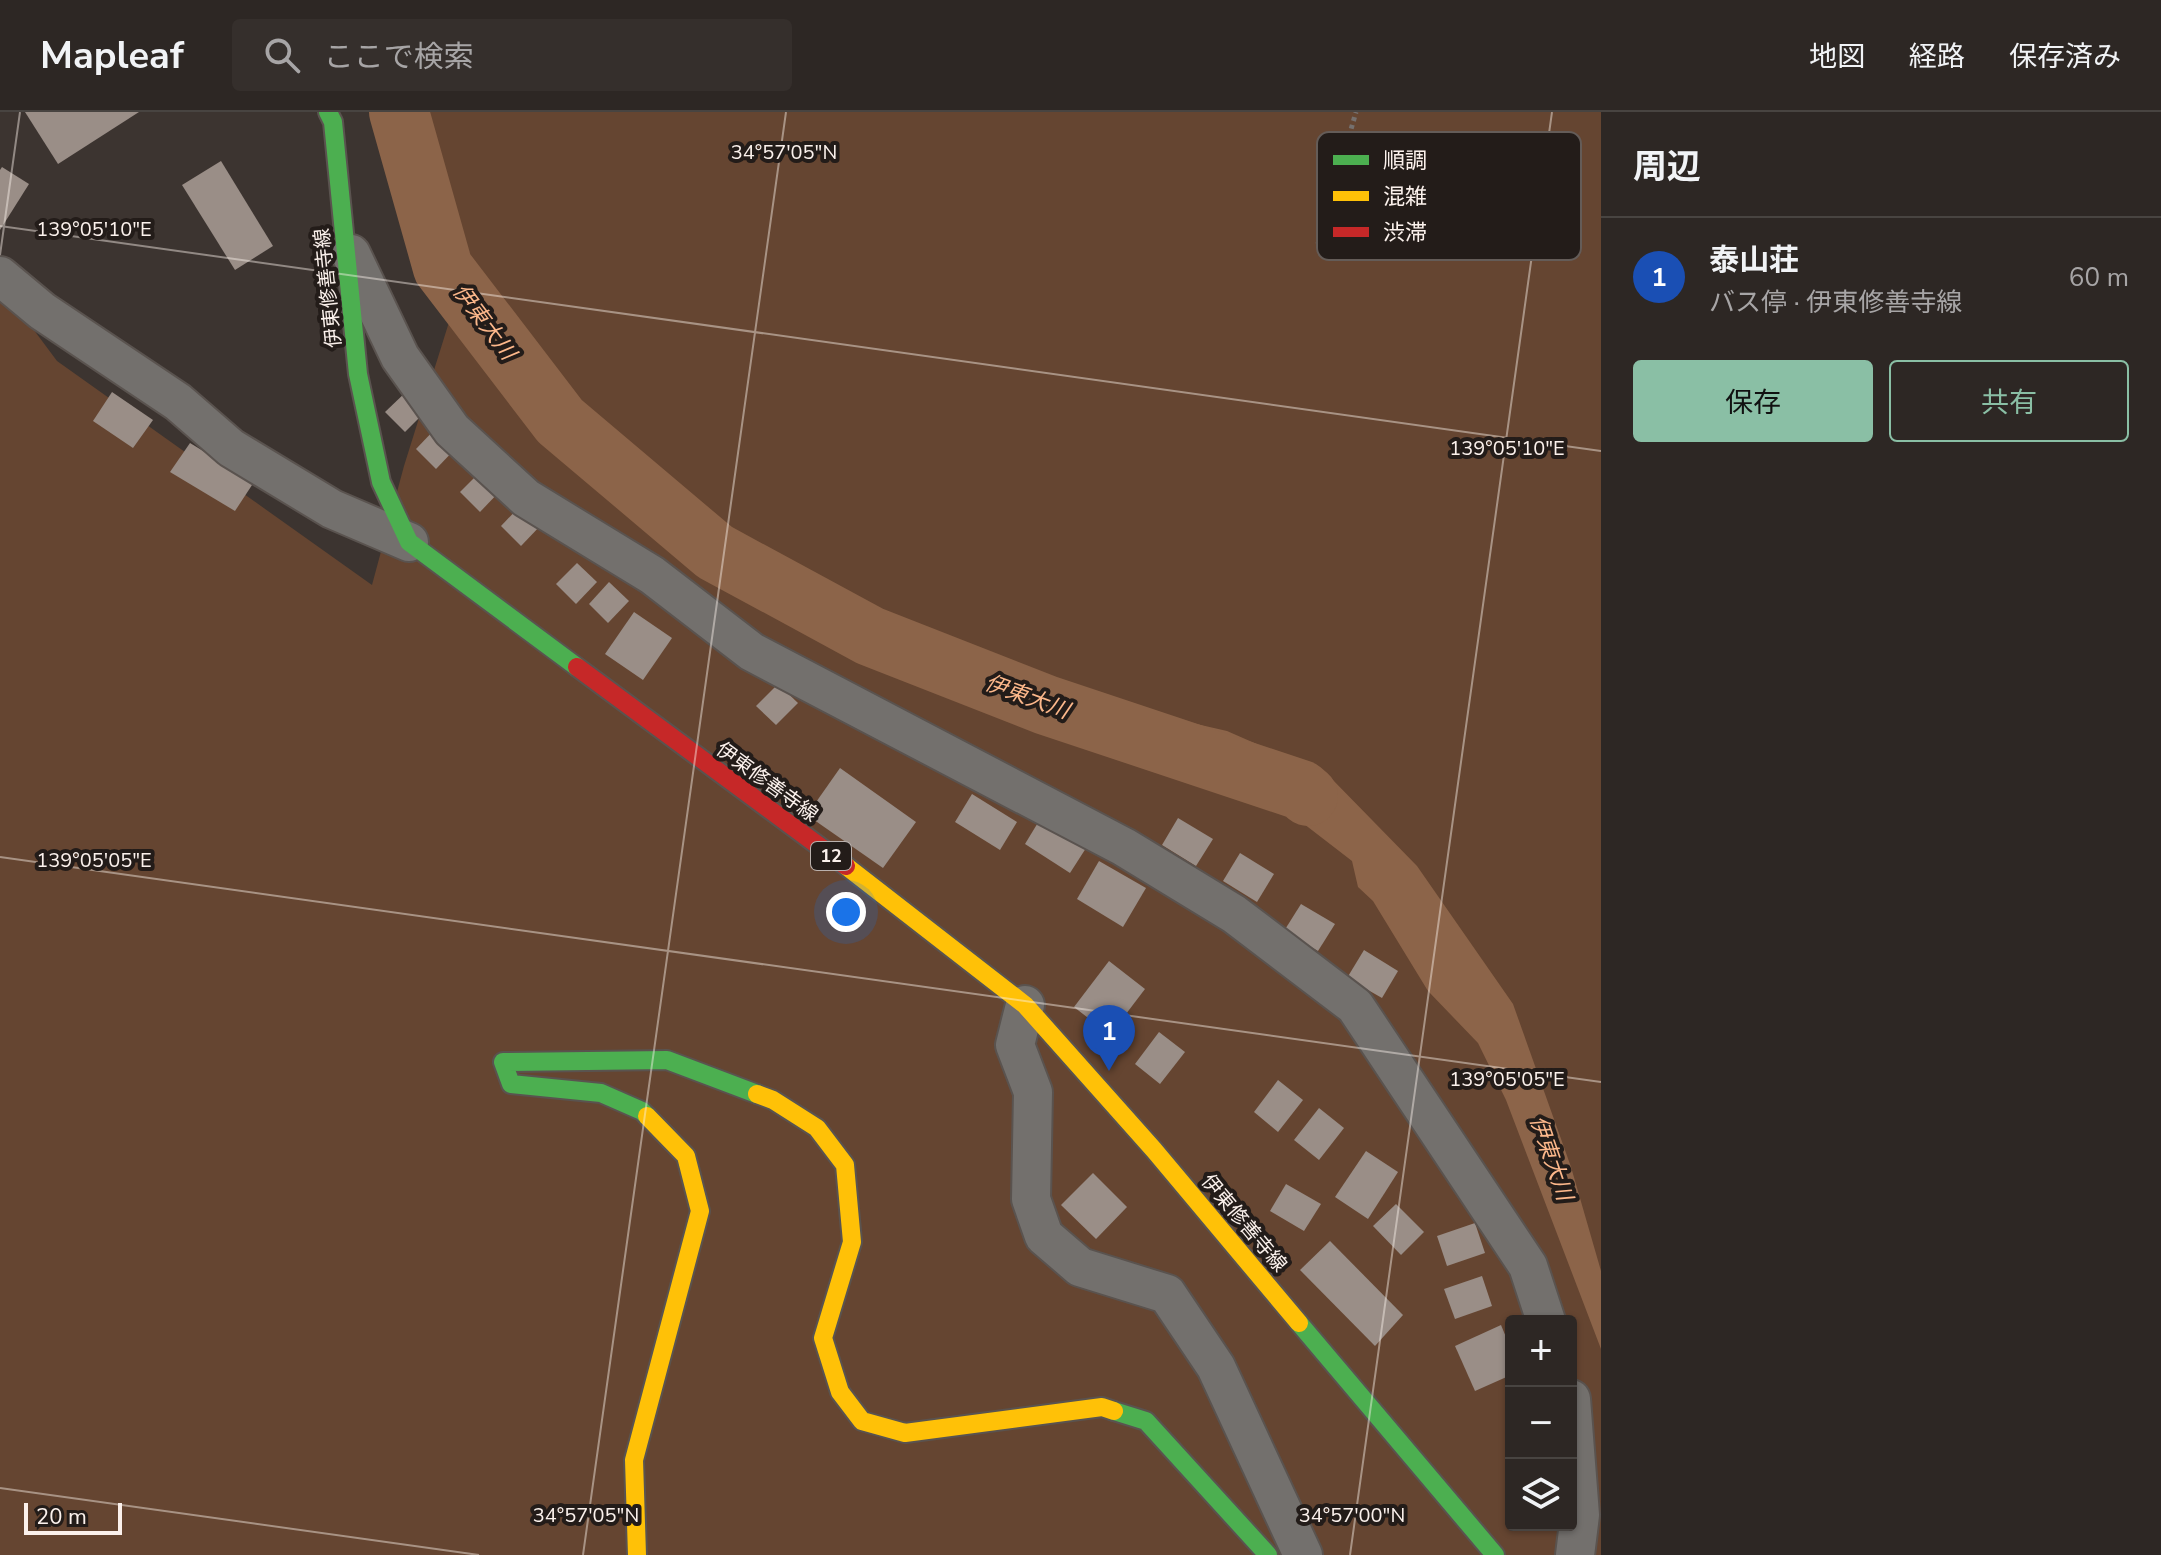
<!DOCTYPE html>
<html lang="ja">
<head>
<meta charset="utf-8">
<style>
	:root { --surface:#2d2724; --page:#352f2c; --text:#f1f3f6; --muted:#a7a5a6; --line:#484441; --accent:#8abfa5 }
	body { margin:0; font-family:"Nunito Sans","Noto Sans JP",sans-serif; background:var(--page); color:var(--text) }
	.controls { position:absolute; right:24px; bottom:24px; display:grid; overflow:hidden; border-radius:8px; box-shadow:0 2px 6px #0004 }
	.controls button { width:72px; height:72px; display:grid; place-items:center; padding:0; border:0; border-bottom:2px solid var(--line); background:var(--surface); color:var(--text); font:40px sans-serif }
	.scale { position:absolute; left:24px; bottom:20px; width:98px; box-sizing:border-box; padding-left:8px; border:4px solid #fbf1ec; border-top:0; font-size:22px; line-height:28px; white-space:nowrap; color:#fbf1ec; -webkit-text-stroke:6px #231c19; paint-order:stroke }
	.you { position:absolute; left:846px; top:800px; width:28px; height:28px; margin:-20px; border:6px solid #fff; border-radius:50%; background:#1a73e8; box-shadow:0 0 0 12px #1a73e833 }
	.badge { display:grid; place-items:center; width:52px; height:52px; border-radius:50%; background:var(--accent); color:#fff; font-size:26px; font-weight:700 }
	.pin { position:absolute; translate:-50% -66px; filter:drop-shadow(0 2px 4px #0008) }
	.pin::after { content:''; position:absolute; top:42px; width:28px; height:24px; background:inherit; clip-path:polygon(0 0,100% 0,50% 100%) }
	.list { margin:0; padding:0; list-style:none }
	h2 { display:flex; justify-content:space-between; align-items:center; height:104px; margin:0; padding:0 32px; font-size:34px }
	h2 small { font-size:26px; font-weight:400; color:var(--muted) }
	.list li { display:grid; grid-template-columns:52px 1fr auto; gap:24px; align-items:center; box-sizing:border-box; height:120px; padding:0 32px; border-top:2px solid var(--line) }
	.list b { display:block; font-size:30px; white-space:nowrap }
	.list p { margin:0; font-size:26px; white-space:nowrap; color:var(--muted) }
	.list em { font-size:26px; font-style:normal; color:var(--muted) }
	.actions { display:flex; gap:16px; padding:24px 32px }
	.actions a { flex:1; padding:18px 0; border:2px solid var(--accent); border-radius:8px; text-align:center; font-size:28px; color:var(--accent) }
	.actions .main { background:var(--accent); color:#111 }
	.icon { flex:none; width:44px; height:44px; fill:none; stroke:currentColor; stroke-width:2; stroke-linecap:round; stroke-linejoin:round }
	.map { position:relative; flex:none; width:1601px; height:1443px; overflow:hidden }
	header { display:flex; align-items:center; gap:48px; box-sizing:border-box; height:112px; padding:0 40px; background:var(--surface); border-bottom:2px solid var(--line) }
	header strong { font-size:38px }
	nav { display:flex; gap:44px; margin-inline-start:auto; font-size:28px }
	.search { width:560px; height:72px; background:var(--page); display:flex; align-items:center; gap:20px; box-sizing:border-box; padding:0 28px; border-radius:8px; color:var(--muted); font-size:30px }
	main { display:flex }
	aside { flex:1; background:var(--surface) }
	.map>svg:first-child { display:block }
</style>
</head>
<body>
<header>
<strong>Mapleaf</strong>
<div class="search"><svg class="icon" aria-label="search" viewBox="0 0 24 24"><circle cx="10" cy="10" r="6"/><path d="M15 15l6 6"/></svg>ここで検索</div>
<nav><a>地図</a><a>経路</a><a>保存済み</a></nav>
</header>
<main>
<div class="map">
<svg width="1601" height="1443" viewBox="0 0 1601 1443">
	<rect width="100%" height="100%" fill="#3c3430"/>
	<!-- green -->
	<path fill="#654531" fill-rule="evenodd" d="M424,0H1601V1443H0V188L16,194L57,249L372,473L404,354L470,143ZM1511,1209H1571V1413H1511Z"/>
	<!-- water -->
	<path fill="#8c6449" d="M1166,605L1227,619L1329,664L1417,754L1513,892L1571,1055L1601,1159V1237L1506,988L1478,931L1428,879L1373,789L1358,775L1352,749L1204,635L1090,619Z"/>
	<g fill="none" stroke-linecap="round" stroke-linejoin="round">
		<!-- river -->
		<path stroke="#8c6449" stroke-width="60" d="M399,0L443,156L560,309L715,440L870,524L1046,593L1301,678L1308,684"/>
	</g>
	<!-- building -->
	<g fill="#9a8e87">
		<path d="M25,0H139L58,52Z"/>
		<path d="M221,49L273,134L235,158L182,73Z"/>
		<path d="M2,55L29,72L0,118V58Z"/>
		<path d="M407,279L427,298L405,320L385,300Z"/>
		<path d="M112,280L153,308L133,336L93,309Z"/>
		<path d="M437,315L457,335L436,357L416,337Z"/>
		<path d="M190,331L254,370L235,399L170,360Z"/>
		<path d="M482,358L501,378L480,400L460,380Z"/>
		<path d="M522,392L542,412L521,434L501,414Z"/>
		<path d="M577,451L597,470L576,492L556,472Z"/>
		<path d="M609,470L629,489L608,511L589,492Z"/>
		<path d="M634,500L672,526L643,568L605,542Z"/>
		<path d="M778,572L798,591L776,613L756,594Z"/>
		<path d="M840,656L916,710L883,756L807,703Z"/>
		<path d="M972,682L1017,710L1000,738L955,710Z"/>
		<path d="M1042,704L1088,733L1070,761L1025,732Z"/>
		<path d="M1178,706L1213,727L1196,754L1162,733Z"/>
		<path d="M1240,741L1274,762L1257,790L1223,769Z"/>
		<path d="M1099,749L1146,776L1123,815L1077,787Z"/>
		<path d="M1301,792L1335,812L1318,839L1284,819Z"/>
		<path d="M1364,838L1398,859L1382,886L1347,866Z"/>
		<path d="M1109,849L1145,877L1110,923L1074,895Z"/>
		<path d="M1159,920L1185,940L1160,972L1135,952Z"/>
		<path d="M1278,968L1303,988L1278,1020L1254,1000Z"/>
		<path d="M1319,996L1344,1016L1319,1048L1294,1028Z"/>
		<path d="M1366,1039L1398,1060L1368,1107L1335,1085Z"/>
		<path d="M1093,1061L1127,1095L1096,1127L1061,1093Z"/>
		<path d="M1286,1072L1321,1092L1304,1119L1270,1099Z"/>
		<path d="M1396,1092L1424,1120L1401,1143L1373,1114Z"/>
		<path d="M1475,1111L1485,1141L1447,1154L1437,1124Z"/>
		<path d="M1330,1129L1403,1203L1375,1234L1300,1158Z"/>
		<path d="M1482,1164L1492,1194L1455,1207L1444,1177Z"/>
		<path d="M1501,1213L1511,1237V1263L1475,1279L1455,1234Z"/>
	</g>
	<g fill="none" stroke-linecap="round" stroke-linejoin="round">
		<defs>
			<g id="street">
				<path d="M351,142L400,245L452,318L526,386L652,463L752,540L1124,735L1234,802L1355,894L1528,1154L1546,1209"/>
				<path d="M0,164L42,199L178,290L231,336L332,397L409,430"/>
				<path d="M1025,893L1015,933L1033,980L1031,1087L1044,1124L1080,1155L1167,1182L1216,1255L1303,1443"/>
				<path d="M1571,1287L1580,1403L1575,1443"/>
			</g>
			<g id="fast">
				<path d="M328,0L333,10L358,262L381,370L409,430L577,555"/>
				<path d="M647,1004L642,999L601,981L511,972L503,950L667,948L757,982"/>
				<path d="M1299,1211L1495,1443"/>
				<path d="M1114,1299L1146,1309L1268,1443"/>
			</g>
			<g id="slow">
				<path d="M846,754L1025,893L1154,1038L1299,1211"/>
				<path d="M757,982L773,988L817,1016L845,1053L852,1130L823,1226L840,1280L862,1309L905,1321L1102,1295L1114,1299"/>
				<path d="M637,1443L634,1348L700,1099L686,1044L647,1004"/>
			</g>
			<path id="jam" d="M577,555L846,754"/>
		</defs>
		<!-- street casing -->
		<use href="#street" stroke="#5a534f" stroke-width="42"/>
		<!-- fast casing -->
		<use href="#fast" stroke="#5a534f" stroke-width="22"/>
		<!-- slow casing -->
		<use href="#slow" stroke="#5a534f" stroke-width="22"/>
		<!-- jam casing -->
		<use href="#jam" stroke="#5a534f" stroke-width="22"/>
		<!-- path -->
		<path stroke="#75706e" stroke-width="5" stroke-dasharray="4 4" stroke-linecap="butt" d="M1318,132L1356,0"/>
		<!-- street -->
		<use href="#street" stroke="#73706d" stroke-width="38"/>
		<!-- fast -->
		<use href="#fast" stroke="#4caf50" stroke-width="18"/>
		<!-- slow -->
		<use href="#slow" stroke="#ffc107" stroke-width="18"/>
		<!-- jam -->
		<use href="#jam" stroke="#c62828" stroke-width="18"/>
	</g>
	<!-- ticks -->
	<path fill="none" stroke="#fbf1ec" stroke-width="2" stroke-opacity="0.45" d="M0,114L1601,339M0,143L20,0M0,745L1601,970M0,1376L479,1443M583,1443L786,0M1350,1443L1552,0"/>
	<g text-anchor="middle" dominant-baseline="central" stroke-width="8" stroke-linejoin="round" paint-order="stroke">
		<!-- shield labels -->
		<rect fill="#231c19" stroke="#bab1ad" stroke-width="2" x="811" y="730" width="40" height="28" rx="6"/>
		<g font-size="18" font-weight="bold" fill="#fbf1ec">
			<text x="831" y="744">12</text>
		</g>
		<!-- street labels -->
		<g font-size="20" fill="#fbf1ec" stroke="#231c19">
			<text transform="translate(328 176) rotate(-96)">伊東修善寺線</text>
			<text transform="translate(767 670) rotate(36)">伊東修善寺線</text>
			<text transform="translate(1244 1111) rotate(50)">伊東修善寺線</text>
		</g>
		<!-- water labels -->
		<g font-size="22" font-style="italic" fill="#fdb88b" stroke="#231c19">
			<text transform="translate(484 210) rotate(53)">伊東大川</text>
			<text transform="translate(1027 585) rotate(20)">伊東大川</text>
			<text transform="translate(1551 1046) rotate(71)">伊東大川</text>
		</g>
	</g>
	<!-- legend -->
	<rect x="1317" y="20" width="264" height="128" rx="12" fill="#231c19" stroke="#645c58" stroke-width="2"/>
	<rect x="1333" y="43" width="36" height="10" fill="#4caf50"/>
	<rect x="1333" y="79" width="36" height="10" fill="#ffc107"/>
	<rect x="1333" y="115" width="36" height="10" fill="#c62828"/>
	<g font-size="22" fill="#fbf1ec">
		<text x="1383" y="56">順調</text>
		<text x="1383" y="92">混雑</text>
		<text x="1383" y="128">渋滞</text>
	</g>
	<g font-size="20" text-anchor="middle" fill="#fbf1ec" stroke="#231c19" stroke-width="8" stroke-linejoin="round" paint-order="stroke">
		<text x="784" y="47">34°57'05"N</text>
		<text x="94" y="124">139°05'10"E</text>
		<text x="1507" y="343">139°05'10"E</text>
		<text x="94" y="755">139°05'05"E</text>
		<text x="1507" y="974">139°05'05"E</text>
		<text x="586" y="1410">34°57'05"N</text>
		<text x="1352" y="1410">34°57'00"N</text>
	</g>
</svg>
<div class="controls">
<button>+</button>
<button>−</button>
<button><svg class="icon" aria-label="layers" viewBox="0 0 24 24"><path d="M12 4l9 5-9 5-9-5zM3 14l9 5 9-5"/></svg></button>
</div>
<div class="scale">20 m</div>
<div class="you"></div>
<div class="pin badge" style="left:1109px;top:959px;background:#1a4fb4">1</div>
</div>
<aside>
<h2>周辺<small></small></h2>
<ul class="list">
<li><span class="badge" style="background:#1a4fb4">1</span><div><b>泰山荘</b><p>バス停 · 伊東修善寺線</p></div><em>60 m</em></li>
</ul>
<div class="actions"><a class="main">保存</a><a>共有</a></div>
</aside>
</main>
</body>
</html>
